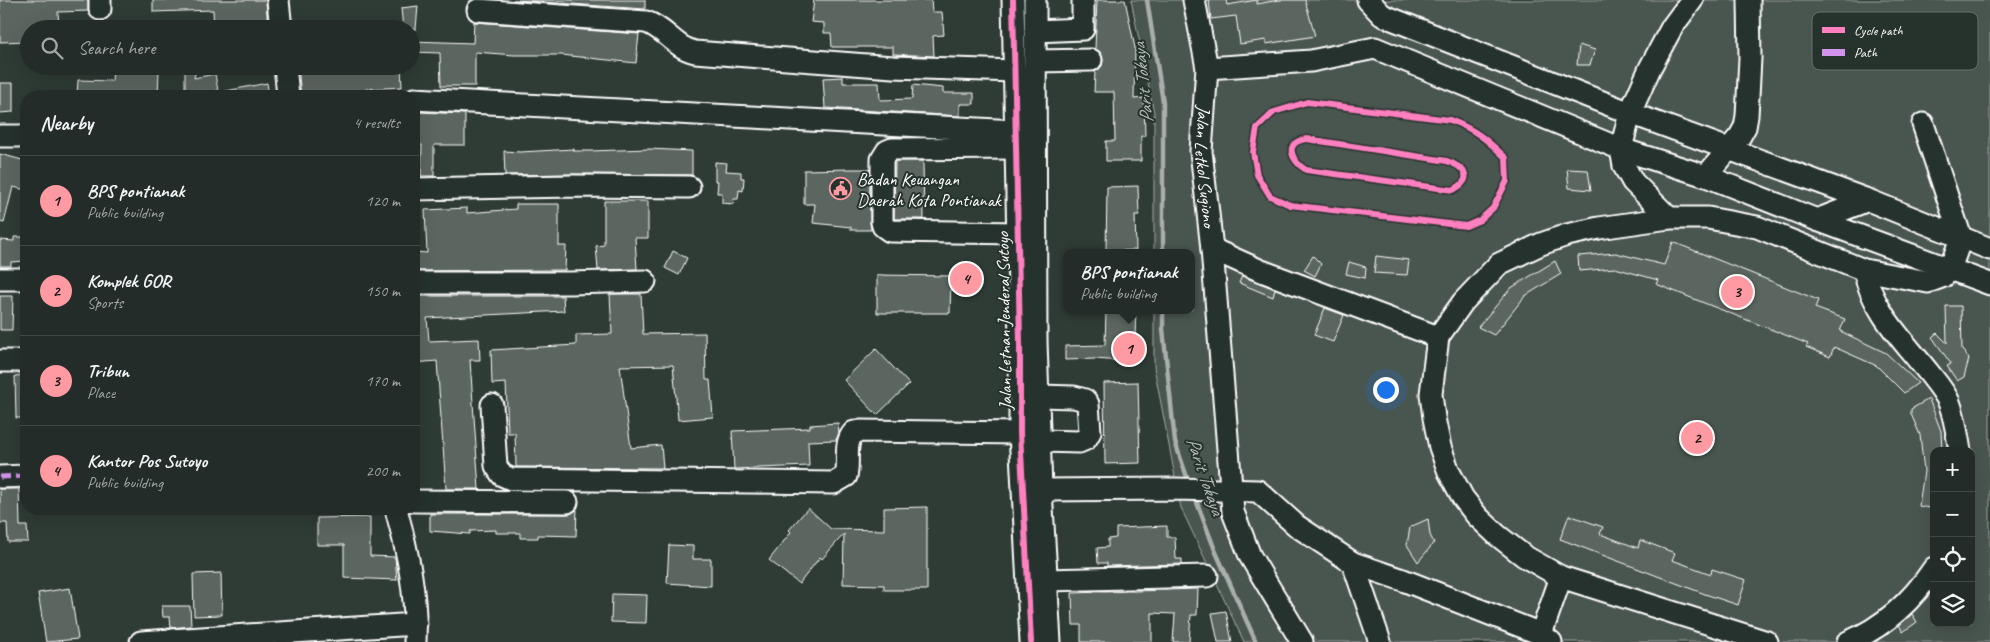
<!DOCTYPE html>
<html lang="en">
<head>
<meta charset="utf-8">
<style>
	:root { --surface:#232c28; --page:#2b3430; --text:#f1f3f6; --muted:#a3a7a8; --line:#404845; --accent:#ff9aa2 }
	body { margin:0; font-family:Caveat,sans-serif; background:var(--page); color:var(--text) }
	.controls { position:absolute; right:15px; bottom:15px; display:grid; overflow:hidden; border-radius:10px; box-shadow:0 5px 20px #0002 }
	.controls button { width:45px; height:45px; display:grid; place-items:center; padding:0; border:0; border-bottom:1px solid var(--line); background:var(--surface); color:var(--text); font:25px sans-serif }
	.you { position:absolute; left:1385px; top:389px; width:18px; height:18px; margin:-12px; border:4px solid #fff; border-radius:50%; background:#1a73e8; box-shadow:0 0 0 8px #1a73e833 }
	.badge { display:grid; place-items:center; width:32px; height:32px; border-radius:50%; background:var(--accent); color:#111; font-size:16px; font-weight:700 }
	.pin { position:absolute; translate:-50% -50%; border:2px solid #fff; box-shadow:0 1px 5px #0006 }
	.popup { position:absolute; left:1063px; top:249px; width:132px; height:65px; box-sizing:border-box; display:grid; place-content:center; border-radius:10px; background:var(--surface); filter:drop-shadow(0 1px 4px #0005); font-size:16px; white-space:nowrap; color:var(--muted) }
	.popup b { font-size:19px; color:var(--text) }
	.popup::after { content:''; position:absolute; left:50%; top:100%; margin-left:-10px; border:10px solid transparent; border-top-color:var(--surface) }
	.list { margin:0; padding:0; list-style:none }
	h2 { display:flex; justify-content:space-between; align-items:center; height:65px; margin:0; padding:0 20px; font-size:21px }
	h2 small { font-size:16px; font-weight:400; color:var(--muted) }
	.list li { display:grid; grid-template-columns:32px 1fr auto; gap:15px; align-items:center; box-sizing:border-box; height:90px; padding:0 20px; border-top:1px solid var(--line) }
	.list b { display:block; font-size:19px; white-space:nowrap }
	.list p { margin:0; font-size:16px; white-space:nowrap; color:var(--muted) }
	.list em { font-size:16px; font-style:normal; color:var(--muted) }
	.icon { flex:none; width:28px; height:28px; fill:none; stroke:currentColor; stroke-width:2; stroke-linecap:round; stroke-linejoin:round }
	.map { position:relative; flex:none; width:1990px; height:642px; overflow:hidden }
	.search { position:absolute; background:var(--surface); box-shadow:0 5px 20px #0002; left:20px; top:20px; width:400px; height:55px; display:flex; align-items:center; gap:12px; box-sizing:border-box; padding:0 18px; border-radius:28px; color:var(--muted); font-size:19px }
	.panel { position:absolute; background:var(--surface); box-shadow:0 5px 20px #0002; left:20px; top:90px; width:400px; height:425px; border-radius:20px }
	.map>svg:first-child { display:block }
</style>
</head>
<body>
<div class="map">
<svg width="1990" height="642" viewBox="0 0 1990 642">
	<rect width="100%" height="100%" fill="#2f3b35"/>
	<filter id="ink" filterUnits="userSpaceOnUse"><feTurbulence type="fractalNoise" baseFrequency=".02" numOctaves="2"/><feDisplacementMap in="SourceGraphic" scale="10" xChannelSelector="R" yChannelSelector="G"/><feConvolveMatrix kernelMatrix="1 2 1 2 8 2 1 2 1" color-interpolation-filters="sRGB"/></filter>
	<g filter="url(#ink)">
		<!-- green -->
		<path fill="#4a544f" stroke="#a4aaa7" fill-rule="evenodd" d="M1131,0H1990V642H1244L1181,508L1154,367V310H1192V253H1154V113ZM1934,451H1971V623H1934Z"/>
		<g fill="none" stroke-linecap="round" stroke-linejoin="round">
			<!-- stream -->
			<g stroke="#a9afac" stroke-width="4.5">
				<path d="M1147,0L1163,102V253"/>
				<path d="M1163,310V329L1175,442L1189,483"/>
				<path d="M1194,495L1215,550L1256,642"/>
			</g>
		</g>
		<!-- building -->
		<g fill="#5b6661" stroke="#fff">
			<path d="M0,0H88V11L58,12L59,29H29V41L0,42Z"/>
			<path d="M153,0H266L268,29H214L213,10L153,12Z"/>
			<path d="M513,0H645V9Z"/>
			<path d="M814,0H931L932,12H942L944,35L933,36L934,56L893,54V47H832L831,33H824V23L811,22Z"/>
			<path d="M1097,0H1125L1135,48L1134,99L1144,98L1145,136H1141V161H1106V141H1115L1114,92H1094L1095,72L1102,66L1103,60L1101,53L1095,49Z"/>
			<path d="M1209,0H1226L1227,5L1257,0V4L1279,0H1305L1315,36L1266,44V40L1240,44L1236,16L1211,19Z"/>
			<path d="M418,6L416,29H403L401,8Z"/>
			<path d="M474,22L639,34L636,63L561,55H514L475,52V86H441L440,53L411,52V41L473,43Z"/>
			<path d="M1579,45L1595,50L1590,65H1577Z"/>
			<path d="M185,66H197L194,78L215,74L219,96H185Z"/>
			<path d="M298,66H401L402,87L366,89V92L332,93V95L301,96Z"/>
			<path d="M113,68L159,70L158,96H77L78,80L112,81Z"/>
			<path d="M843,77V83H879L880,100L912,99L913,85L943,88V93H974V104H960V116L825,108L823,78Z"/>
			<path d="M0,83H13V112L0,113Z"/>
			<path d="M267,83L269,96H227L226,91Z"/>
			<path d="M418,112L465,114V145H434V176H421L422,145H418Z"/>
			<path d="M574,149V151H590L649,149L692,151V175L575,174L505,175L504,151L520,152Z"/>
			<path d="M0,154L26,161V190L13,187L4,223L0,222Z"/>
			<path d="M895,161H923L924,219H894Z"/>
			<path d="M715,162L727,163L726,171L741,172V178H744L743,191L739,190L738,199H734L733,204L722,203V193H717L718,181H715Z"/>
			<path d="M851,169H870V222L871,230H851V227L813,223L815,204H804V170Z"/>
			<path d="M1567,169L1588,170L1591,190L1569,188Z"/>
			<path d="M1138,186L1139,215H1135L1136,250L1106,251L1107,187Z"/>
			<path d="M604,201H648V238H635L637,269L598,270L596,246L604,245Z"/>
			<path d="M516,204H559V246H566L565,270L414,271L416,252L427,253L425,210L467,208V213L516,209Z"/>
			<path d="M14,237H26V261L11,262V266H0V240L14,241Z"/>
			<path d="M1673,242L1818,300L1815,308L1845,319L1840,331L1886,353L1918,383L1904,393L1877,366L1834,347L1830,357L1806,347L1808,344L1656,284L1658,280L1615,268L1579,271L1578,256L1616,253L1664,265Z"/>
			<path d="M673,251L687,258L679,275L665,268Z"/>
			<path d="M1313,256L1321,264L1315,276L1304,270Z"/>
			<path d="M1376,256L1409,260L1407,275L1374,273Z"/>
			<path d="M1555,261L1561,274L1525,296L1494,335L1478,327L1511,288Z"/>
			<path d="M1349,262L1366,267L1365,278L1346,274Z"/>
			<path d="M877,275L951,276L950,313H877Z"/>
			<path d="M1242,276L1275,289L1273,297L1239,283Z"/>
			<path d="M610,294H641L643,334L705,333L706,380H710L713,417L678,420L673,365L620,366L631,448L661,445L663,468L516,467L515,433H508L506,383L492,384L491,350L576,345V335L612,334Z"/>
			<path d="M0,296H13L12,330H0Z"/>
			<path d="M414,296H563L564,311L427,318L429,341L479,339L480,360H470L479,489H446L437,361L414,363Z"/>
			<path d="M1946,306H1961L1962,349L1969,359L1964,377L1957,381L1947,366L1951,364L1932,337L1937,333L1947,343Z"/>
			<path d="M1325,308L1344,315L1333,342L1314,335Z"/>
			<path d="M1106,310H1136L1134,362L1095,359L1065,360V346L1105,345Z"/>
			<path d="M876,349L909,384L877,415L844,380Z"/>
			<path d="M26,375V418H16L15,376Z"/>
			<path d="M1138,382L1140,463L1105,464L1104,383Z"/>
			<path d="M1929,399L1941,431L1942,451H1934V509L1919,506L1924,471L1920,435L1911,414V409Z"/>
			<path d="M838,423L839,433L836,440L808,441L809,466L734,469L732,431L810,428V425Z"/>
			<path d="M0,489H19L20,526H27L28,542H8L7,523H0Z"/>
			<path d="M927,507V590H884V585L843,584L844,534L822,559L820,557L799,584L769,560L791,532L789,530L808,508L831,529L884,530V508Z"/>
			<path d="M577,510L576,536L538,535V538H520V533H496V530L470,531V534L430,531V514H567Z"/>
			<path d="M1569,515L1603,527L1600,534L1638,548L1640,540L1675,553L1672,560L1711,574L1712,569L1746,580L1738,605L1705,594L1560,539Z"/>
			<path d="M370,517V556L395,557L397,580L344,578V545H317V518Z"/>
			<path d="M1428,519L1430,535L1434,543L1418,562L1407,545L1410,527Z"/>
			<path d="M1167,526V537H1175L1176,559H1182V564L1107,566V563H1098L1097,548L1108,547V539L1116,538V528Z"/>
			<path d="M669,545L693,546V559H711V586L667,583Z"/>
			<path d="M221,573L222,615L194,616L193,574Z"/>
			<path d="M70,588L78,639L46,642L38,593Z"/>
			<path d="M1198,589L1197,615H1191L1189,642H1173L1175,614L1152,613V642H1081V625H1073L1072,593Z"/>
			<path d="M612,594L647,595L646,623L611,622Z"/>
			<path d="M162,606H190L191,626L171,628L170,617H163Z"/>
			<path d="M1226,611L1232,642H1218L1212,613Z"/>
			<path d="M1912,614L1917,622L1903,632L1899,625Z"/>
		</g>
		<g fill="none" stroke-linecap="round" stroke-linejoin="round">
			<defs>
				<g id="minor">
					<path d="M100,0V9"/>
					<path d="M278,0L281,29"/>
					<path d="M1013,0L1020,342V433L1031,642"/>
					<path d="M1035,0L1036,341L1041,490L1050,642"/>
					<path id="s1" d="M1194,0L1207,68L1201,151L1212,249L1233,512L1250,556L1302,642"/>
					<path d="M1368,0L1382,15L1630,113L1868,200L1990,249"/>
					<path d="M478,10L646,22C665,28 675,48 695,52L893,67L1015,71"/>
					<path d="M1035,31L1083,29V0"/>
					<path d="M1036,61L1091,60"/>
					<path d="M285,66L288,96"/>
					<path d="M1207,68L1311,61L1375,48L1621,149L1706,176L1817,220L1990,284"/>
					<path d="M414,99L1016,131"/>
					<path d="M1923,124L1961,238L1950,269L1944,276L1928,282L1864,270C1873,312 1903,340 1929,373C1936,382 1944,391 1949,402C1955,417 1957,434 1960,451"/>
					<path d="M0,136H26"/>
					<path d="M1017,148L892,149L887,151L882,159V222L883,226L890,231L1018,233"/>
					<path d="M1706,176L1740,136L1745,127L1747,116L1750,58L1749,0"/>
					<path d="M414,189L575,186L689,187"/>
					<path d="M1669,218L1633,182L1624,166L1621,149L1630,113L1650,68L1672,27L1692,0"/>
					<path d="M1817,220L1868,200"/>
					<path d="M1212,249L1259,270L1438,337"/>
					<path d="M0,279H26"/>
					<path d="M414,283H570L645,281"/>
					<path d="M0,361H26"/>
					<path d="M1039,396L1074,397L1085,400L1088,404L1090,432L1086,439L1079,442L1041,441"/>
					<path d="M492,405L496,466L502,475L511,479L834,483L846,476C850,462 843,443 854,432L860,431L1020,433"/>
					<path d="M0,477L26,476"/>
					<path d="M1041,490L1175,489L1258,491L1297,526L1353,563L1403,580L1541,634L1551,642"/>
					<path d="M414,501L567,502"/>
					<path d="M396,509C408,553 417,596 415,642"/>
					<path d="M1353,563L1380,642"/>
					<path d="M1046,580L1207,576"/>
					<path d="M1541,634L1561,577"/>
					<path d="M141,642L416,624"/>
					<path d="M1767,642L1561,577L1524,556L1497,535L1477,516L1463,498L1449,472L1440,447L1434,418L1431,394L1438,337L1463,302L1499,264L1541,244L1567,235L1599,228L1669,218H1708L1757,227L1864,270"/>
					<path d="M1848,642C1884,627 1912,601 1934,568"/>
				</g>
			</defs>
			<!-- minor casing -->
			<use href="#minor" stroke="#fff" stroke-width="25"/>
			<!-- minor -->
			<use href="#minor" stroke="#26332d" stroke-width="21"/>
			<!-- quiet -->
			<path stroke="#d193ec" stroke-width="5" stroke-dasharray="10 5" stroke-linecap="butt" d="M0,477L26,476"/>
			<defs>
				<g id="cycleway">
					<path d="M1013,0L1020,342V433L1031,642"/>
					<path d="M1307,102L1450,120C1476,130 1486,139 1506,158L1507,181L1493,208L1480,220L1466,226L1290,205L1270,196L1257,175L1253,152L1257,128L1274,112Z"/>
					<path d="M1307,139L1447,161C1466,168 1474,179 1453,190L1306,170C1292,161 1282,142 1307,139Z"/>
				</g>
			</defs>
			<!-- cycleway casing -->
			<use href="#cycleway" stroke="#26332d" stroke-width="9"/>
			<!-- cycleway -->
			<use href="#cycleway" stroke="#ff80c0" stroke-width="6"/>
		</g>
	</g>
	<!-- icons -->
	<defs>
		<symbol id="civic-ring" viewBox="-11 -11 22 22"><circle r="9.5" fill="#26332d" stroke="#ff9aa2" stroke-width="1.5"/><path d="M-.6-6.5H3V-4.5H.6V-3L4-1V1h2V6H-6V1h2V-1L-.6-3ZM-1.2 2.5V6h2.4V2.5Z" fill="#ff9aa2"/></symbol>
	</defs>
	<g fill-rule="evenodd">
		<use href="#civic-ring" x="828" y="176" width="25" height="25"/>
	</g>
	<g text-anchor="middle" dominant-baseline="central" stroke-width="4" stroke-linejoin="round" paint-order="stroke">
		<!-- street labels -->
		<g font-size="18" fill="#fff" stroke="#26332d">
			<text stroke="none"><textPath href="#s1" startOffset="168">Jalan Letkol Sugiono</textPath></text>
			<text transform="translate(1004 321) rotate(-91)">Jalan Letnan Jenderal Sutoyo</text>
		</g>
		<!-- poi labels -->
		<g font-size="18" fill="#fff" stroke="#26332d" text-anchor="start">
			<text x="857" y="179">Badan Keuangan<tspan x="857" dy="21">Daerah Kota Pontianak</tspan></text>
		</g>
		<!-- water labels -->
		<g font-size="19" font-style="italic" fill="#b8bcba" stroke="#26332d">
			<text transform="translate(1143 83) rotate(-96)">Parit Tokaya</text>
			<text transform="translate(1205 476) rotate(71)">Parit Tokaya</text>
		</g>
	</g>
	<!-- legend -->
	<rect x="1812" y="12" width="166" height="58" rx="8" fill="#26332d" stroke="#67706c" stroke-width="1"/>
	<rect x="1822" y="27" width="23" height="6" fill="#ff80c0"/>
	<rect x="1822" y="49" width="23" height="7" fill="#d193ec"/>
	<g font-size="14" fill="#fff">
		<text x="1854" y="35">Cycle path</text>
		<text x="1854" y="57">Path</text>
	</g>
</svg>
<div class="controls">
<button>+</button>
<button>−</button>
<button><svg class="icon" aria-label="locate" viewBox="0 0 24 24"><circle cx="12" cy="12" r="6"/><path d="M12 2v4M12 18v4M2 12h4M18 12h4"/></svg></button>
<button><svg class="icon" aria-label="layers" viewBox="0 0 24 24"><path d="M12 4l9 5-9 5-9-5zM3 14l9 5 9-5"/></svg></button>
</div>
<div class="you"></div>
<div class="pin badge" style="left:1129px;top:349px">1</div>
<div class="popup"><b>BPS pontianak</b>Public building</div>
<div class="pin badge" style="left:1697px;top:438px">2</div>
<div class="pin badge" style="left:1737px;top:292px">3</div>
<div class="pin badge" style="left:966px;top:279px">4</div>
<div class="search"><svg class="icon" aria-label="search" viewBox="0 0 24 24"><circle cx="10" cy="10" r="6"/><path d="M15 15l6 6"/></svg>Search here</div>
<section class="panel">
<h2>Nearby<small>4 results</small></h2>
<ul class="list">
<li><span class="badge">1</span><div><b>BPS pontianak</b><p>Public building</p></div><em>120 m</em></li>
<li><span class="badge">2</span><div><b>Komplek GOR</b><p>Sports</p></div><em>150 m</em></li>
<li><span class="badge">3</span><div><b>Tribun</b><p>Place</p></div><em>170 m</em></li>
<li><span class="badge">4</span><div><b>Kantor Pos Sutoyo</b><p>Public building</p></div><em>200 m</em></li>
</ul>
</section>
</div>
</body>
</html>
